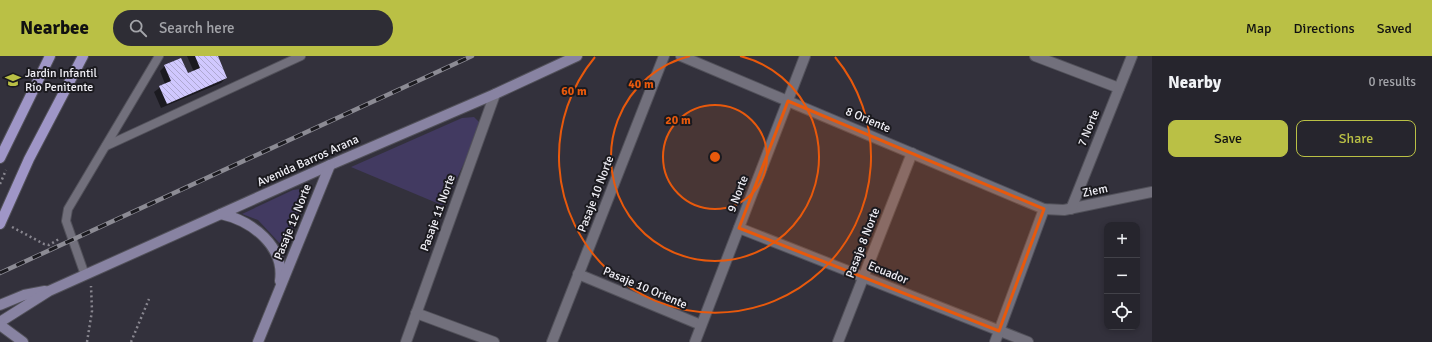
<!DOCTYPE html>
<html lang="en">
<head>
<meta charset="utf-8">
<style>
	:root { --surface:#26252d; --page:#2e2d35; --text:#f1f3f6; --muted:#a4a5aa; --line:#424249; --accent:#bac045 }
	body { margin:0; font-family:Signika,sans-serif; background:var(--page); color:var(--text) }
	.controls { position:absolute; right:12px; bottom:12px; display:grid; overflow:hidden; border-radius:8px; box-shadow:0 2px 6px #0003 }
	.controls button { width:36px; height:36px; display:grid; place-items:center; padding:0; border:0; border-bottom:1px solid var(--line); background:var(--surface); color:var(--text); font:20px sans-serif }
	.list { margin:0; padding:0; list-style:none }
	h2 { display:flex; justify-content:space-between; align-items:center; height:52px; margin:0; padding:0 16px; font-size:17px }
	h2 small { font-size:13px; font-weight:400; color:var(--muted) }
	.actions { display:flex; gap:8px; padding:12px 16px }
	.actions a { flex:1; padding:9px 0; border:1px solid var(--accent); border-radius:8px; text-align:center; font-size:14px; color:var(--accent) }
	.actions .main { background:var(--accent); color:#111 }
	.icon { flex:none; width:22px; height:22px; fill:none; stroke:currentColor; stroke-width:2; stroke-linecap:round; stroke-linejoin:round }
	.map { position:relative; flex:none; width:1152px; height:286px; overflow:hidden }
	header { display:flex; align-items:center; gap:24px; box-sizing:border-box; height:56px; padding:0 20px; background:var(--accent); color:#111 }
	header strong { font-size:19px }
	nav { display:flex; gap:22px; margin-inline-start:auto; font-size:14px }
	.search { width:280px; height:36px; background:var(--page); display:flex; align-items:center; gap:10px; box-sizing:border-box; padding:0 14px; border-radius:22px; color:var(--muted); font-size:15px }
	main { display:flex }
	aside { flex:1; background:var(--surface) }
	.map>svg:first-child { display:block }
</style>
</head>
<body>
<header>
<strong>Nearbee</strong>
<div class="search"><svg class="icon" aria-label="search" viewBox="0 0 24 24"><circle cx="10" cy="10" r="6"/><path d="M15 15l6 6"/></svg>Search here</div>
<nav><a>Map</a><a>Directions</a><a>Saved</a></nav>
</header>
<main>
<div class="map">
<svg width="1152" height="286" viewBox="0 0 1152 286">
	<defs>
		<pattern id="building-back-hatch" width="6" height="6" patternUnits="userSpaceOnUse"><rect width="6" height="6" fill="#d0c8fe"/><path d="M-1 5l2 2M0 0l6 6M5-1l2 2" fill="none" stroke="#aea8d1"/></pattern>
	</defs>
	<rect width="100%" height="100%" fill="#33313c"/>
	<!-- grass -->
	<g fill="#423a61">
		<path d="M474,61L479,66L480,73L444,150L351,111L462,62Z"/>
		<path d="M300,133L305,138L286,194L258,164L242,158L293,134Z"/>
	</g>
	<!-- shadow -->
	<path fill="#0007" d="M187,0H217L226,22L221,27L161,52L154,36L165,28L160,15L165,10L187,19L194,16Z"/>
	<!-- building -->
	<path fill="url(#building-back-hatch)" d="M195,0H218L227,22L167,48L159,30L171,25L164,9L181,2L188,17L200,12Z"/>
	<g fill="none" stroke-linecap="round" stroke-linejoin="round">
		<defs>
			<g id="service">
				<path d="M106,90L301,0"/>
				<path d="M85,219L66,165L68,153L159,0"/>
			</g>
			<g id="minor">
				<path d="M681,0L1044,153L1064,154L1152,136"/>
				<path d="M1035,0L1119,32"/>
				<path d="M1071,153L1132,0"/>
				<path d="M739,172L1028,286"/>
				<path d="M578,218L701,269"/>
				<path d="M416,257L494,286"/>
				<path d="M406,286L495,38"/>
				<path d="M552,286L664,0"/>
				<path d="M695,286L805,0"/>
				<path d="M838,286L912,97"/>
				<path d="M995,286L1044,153"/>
			</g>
			<g id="secondary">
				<path d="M221,158C252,165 285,190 280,225"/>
				<path d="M0,249L24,239L45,235"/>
				<path d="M0,266L49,235L330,109L495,38L577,0"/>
				<path d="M0,269L23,286"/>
				<path d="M258,286L330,109"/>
			</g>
			<g id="primary">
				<path d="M0,102L50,0"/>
				<path d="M0,168L29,103L83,0"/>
			</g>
		</defs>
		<!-- service casing -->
		<use href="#service" stroke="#52515a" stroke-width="10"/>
		<!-- minor casing -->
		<use href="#minor" stroke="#52515a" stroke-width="12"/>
		<!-- secondary casing -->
		<use href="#secondary" stroke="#52515a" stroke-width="12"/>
		<!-- primary casing -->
		<use href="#primary" stroke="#52515a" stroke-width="12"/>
		<!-- path -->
		<g stroke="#88868f" stroke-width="2.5" stroke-dasharray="2 3" stroke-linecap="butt">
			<path d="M0,128L6,114"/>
			<path d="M12,171L44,188L49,189L59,183"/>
			<path d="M87,286L92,255L91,230"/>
			<path d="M131,286L149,243"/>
		</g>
		<!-- service -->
		<use href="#service" stroke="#72707c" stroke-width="8"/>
		<!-- minor -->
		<use href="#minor" stroke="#72707c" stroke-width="10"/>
		<!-- secondary -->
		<use href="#secondary" stroke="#8883a2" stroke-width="10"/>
		<!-- primary -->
		<use href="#primary" stroke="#9f96c7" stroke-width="10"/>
		<defs>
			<path id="rail" d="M0,217L472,0"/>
		</defs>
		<!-- rail casing -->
		<use href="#rail" stroke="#8c8b94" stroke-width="4.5"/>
		<!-- rail -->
		<use href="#rail" stroke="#1b1a1f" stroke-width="3" stroke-dasharray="9" stroke-linecap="butt"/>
	</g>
	<!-- marked area -->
	<path fill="#e8590c" fill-opacity="0.2" stroke="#e8590c" stroke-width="3" stroke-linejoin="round" d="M788,45L1044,153L999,275L739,172Z"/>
	<!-- distance rings -->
	<circle cx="715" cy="101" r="52" fill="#e8590c" fill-opacity=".12"/>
	<g fill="none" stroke="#e8590c" stroke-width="2">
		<circle cx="715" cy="101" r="52"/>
		<path d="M740 0A104 104 0 1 1 690 0"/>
		<path d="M835 1A156 156 0 1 1 595 1"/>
	</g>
	<!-- icons -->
	<defs>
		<symbol id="school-bare" viewBox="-9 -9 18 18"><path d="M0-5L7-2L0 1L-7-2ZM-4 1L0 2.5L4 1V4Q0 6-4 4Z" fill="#bac045" stroke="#1b1a1f" stroke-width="2.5" paint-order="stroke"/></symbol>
	</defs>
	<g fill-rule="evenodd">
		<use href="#school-bare" x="2" y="13" width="22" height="22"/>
	</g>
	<g text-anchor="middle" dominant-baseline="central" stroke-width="4" stroke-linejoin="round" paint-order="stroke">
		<!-- poi labels -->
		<g font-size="12" fill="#f0eff6" stroke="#1b1a1f" text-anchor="start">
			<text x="25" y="17">Jardin Infantil<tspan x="25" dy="14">Río Penitente</tspan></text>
		</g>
		<!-- street labels -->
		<g font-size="12" fill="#f0eff6" stroke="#1b1a1f">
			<text transform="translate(868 64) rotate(23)">8 Oriente</text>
			<text transform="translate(1089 72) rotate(-68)">7 Norte</text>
			<text transform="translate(308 105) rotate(-24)">Avenida Barros Arana</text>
			<text transform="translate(1095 135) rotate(-12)">Ziem</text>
			<text transform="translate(596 138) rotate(-69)">Pasaje 10 Norte</text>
			<text transform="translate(738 138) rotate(-69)">9 Norte</text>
			<text transform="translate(438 157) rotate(-70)">Pasaje 11 Norte</text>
			<text transform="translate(293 166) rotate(-68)">Pasaje 12 Norte</text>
			<text transform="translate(863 187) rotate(-69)">Pasaje 8 Norte</text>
			<text transform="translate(888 217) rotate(22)">Ecuador</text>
			<text transform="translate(645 232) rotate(23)">Pasaje 10 Oriente</text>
		</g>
	</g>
	<circle cx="715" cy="101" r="6" fill="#e8590c" stroke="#1b1a1f" stroke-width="2"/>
	<g font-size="12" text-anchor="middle" font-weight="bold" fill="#e8590c" stroke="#1b1a1f" stroke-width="4" stroke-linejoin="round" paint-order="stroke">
		<text x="641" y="32">40 m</text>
		<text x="574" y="39">60 m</text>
		<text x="678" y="68">20 m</text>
	</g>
</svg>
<div class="controls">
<button>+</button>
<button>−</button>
<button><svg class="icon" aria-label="locate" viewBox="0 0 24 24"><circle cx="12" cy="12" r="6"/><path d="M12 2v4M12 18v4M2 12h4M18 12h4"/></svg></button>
</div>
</div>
<aside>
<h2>Nearby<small>0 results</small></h2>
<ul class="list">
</ul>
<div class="actions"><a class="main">Save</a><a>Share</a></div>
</aside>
</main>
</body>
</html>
